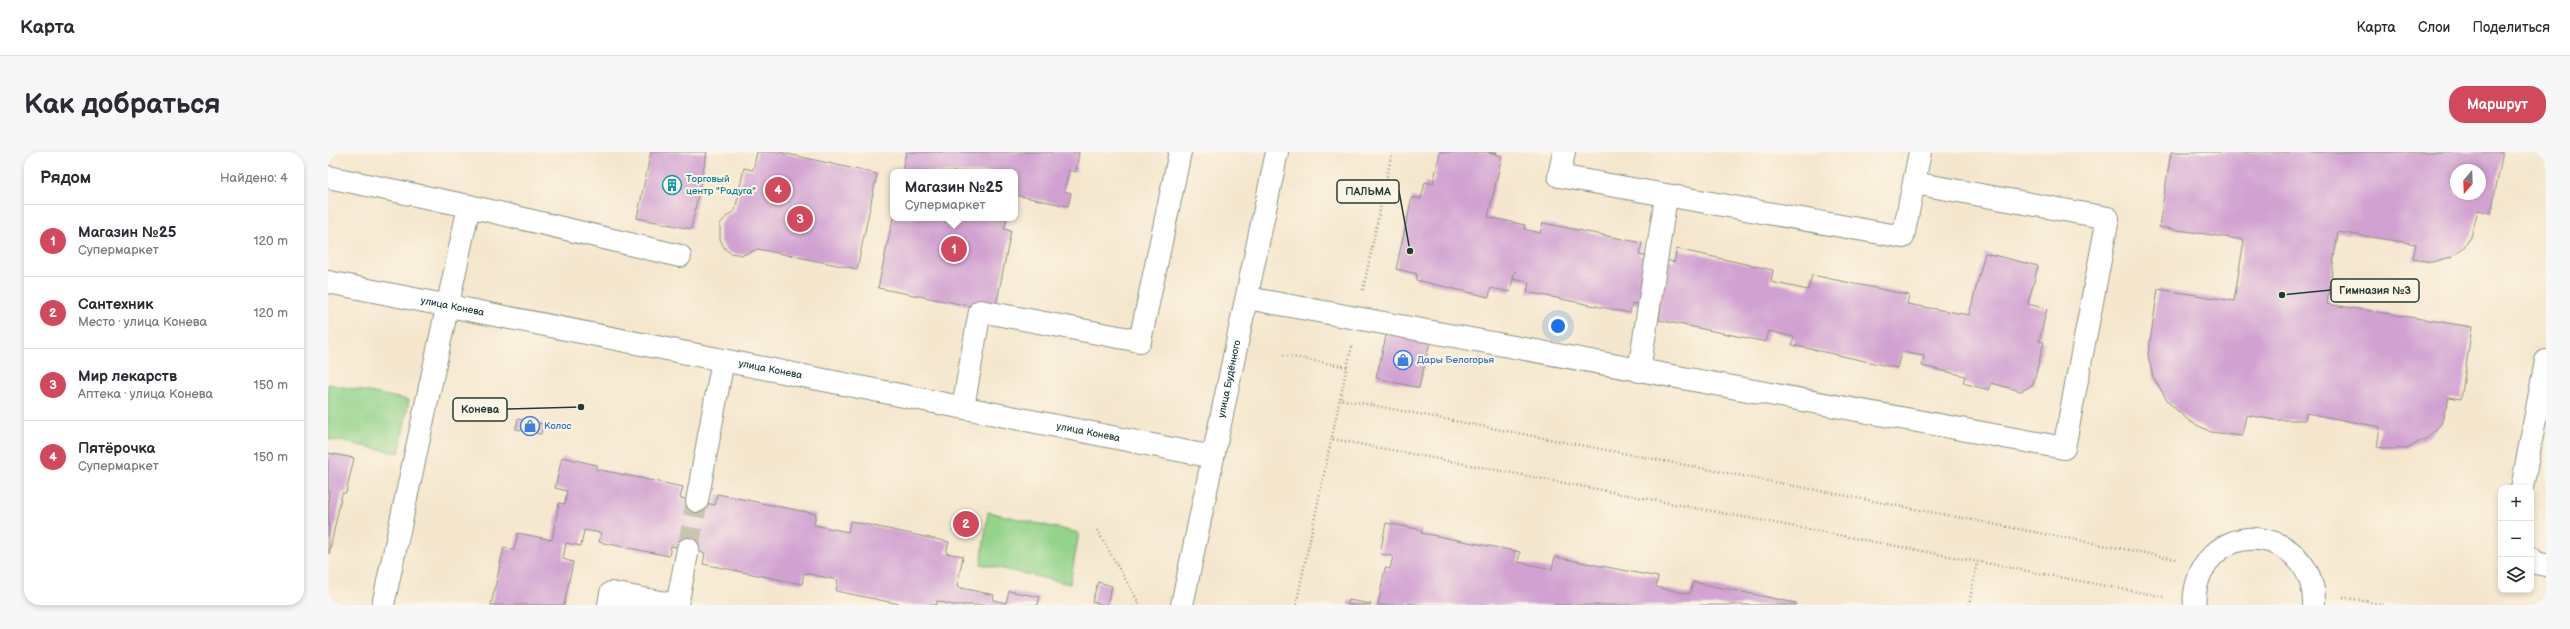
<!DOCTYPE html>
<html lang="ru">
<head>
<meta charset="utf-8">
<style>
	:root { --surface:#fff; --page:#f7f7f7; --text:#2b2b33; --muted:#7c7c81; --line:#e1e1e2; --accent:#d1495b }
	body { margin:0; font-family:"Balsamiq Sans",sans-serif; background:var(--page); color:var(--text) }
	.controls { position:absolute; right:12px; bottom:12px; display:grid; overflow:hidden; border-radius:8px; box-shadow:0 2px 6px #0003 }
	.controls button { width:36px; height:36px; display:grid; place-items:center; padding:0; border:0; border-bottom:1px solid var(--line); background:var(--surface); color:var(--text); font:20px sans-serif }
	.compass { position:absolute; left:2122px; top:12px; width:36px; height:36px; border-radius:50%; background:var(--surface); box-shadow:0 2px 6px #0003; rotate:199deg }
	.you { position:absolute; left:1230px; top:174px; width:14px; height:14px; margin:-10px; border:3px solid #fff; border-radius:50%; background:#1a73e8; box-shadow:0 0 0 6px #1a73e833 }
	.badge { display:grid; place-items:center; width:26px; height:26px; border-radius:50%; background:var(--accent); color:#fff; font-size:13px; font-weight:700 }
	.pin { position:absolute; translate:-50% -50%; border:2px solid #fff; box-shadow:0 1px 4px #0006 }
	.popup { position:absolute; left:562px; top:17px; width:128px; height:52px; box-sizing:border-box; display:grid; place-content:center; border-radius:8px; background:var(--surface); filter:drop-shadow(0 1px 3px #0005); font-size:13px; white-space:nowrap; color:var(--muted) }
	.popup b { font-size:15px; color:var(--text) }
	.popup::after { content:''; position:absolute; left:50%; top:100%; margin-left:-8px; border:8px solid transparent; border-top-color:var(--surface) }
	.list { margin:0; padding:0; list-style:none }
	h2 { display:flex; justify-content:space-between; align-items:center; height:52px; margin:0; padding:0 16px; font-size:17px }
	h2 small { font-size:13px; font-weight:400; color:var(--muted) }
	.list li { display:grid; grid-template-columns:26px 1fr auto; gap:12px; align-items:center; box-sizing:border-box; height:72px; padding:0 16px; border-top:1px solid var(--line) }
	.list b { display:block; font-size:15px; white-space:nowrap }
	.list p { margin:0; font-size:13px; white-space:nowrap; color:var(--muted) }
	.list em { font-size:13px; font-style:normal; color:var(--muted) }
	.icon { flex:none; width:22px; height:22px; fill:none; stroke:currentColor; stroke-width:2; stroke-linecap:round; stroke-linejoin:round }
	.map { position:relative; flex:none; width:2218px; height:453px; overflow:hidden; border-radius:16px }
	header { display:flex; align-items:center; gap:24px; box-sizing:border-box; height:56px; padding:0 20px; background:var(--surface); border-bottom:1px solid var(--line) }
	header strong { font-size:19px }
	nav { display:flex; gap:22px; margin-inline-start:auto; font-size:14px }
	.intro { display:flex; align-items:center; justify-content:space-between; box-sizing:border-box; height:96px; padding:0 24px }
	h1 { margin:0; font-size:28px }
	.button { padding:10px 18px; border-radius:16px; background:var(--accent); color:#fff; font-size:14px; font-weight:700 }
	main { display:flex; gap:24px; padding:0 24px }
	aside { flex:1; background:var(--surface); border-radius:16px; box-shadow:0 2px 6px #0003 }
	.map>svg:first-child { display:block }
</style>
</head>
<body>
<header>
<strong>Карта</strong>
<nav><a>Карта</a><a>Слои</a><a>Поделиться</a></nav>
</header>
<div class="intro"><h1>Как добраться</h1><a class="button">Маршрут</a></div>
<main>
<aside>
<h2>Рядом<small>Найдено: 4</small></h2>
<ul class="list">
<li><span class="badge">1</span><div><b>Магазин №25</b><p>Супермаркет</p></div><em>120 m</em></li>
<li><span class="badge">2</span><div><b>Сантехник</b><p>Место · улица Конева</p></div><em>120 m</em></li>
<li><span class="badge">3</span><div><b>Мир лекарств</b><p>Аптека · улица Конева</p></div><em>150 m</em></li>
<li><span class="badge">4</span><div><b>Пятёрочка</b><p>Супермаркет</p></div><em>150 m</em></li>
</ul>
</aside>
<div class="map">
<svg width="2218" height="453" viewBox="0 0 2218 453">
	<rect width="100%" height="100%" fill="#fcf5e5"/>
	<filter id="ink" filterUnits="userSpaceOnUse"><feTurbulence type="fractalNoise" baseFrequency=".025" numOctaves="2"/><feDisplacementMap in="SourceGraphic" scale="8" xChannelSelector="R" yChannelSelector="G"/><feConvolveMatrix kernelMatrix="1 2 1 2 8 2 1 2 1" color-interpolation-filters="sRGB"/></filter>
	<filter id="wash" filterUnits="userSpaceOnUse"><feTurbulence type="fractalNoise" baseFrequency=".012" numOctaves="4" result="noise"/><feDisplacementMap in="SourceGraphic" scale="16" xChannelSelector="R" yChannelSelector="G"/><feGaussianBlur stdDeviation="0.9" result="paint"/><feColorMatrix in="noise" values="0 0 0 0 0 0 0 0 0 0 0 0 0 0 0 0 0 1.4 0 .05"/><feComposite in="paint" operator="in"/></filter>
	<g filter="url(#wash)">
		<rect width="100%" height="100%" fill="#f5e7ce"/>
		<!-- green -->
		<g fill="#93d38a" stroke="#59885f">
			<path d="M0,232L81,248L71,301L0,287Z"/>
			<path d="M660,360L751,381L742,432L653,412Z"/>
		</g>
		<g id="blocks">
			<!-- building -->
			<g fill="#d1a1d2" fill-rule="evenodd">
				<path d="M323,0H379L363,77L309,66Z"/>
				<path d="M429,0H451L549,22L529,117L430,97L415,103L402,101L397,97L392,87V72L400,63L407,59L416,16L425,18Z"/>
				<path d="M578,0H751L748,20L741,18L736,39L743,41L740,54L687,43V20H574Z"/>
				<path d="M1112,0H1169L1168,2L1161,1L1174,4L1160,65L1197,73L1196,77L1212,81L1215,71L1314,91L1311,103L1346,110L1349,97L1445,118L1443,130L1480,138L1484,123L1581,143L1579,152L1641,163L1657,101L1710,114L1700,152L1719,157L1711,189L1716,190L1705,233L1693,239L1663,231L1661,238L1635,231L1637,224L1594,214L1596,204L1573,200L1569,216L1464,193L1466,185L1441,179L1438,190L1331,168L1333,157L1304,151L1302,161L1199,140L1201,130L1185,127L1187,119L1182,140L1163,136L1161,145L1088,128L1089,122L1068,117L1084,45L1093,47L1097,30L1105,32Z"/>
				<path d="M1843,0H2175L2163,61L2150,58L2143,85L2136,95L2123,105L2104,110L2085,107L2088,92L2010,80L1999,152L2144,175L2133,247L2121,245L2113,272L2099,286L2079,296L2063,297L2049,295L2052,275L1978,261L1977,268H1948L1918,263L1914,284L1883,280L1861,269L1841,251L1825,225L1820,203L1830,137L1906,149L1916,88L1831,75ZM2128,18H2152V42H2128Z"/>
				<path d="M565,66H679L676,77L683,79L667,159L550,136Z"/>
				<path d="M1059,180L1102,190L1091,236L1048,226Z"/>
				<path d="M190,267L215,272L213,282L188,277Z"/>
				<path d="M0,301L26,306L18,341H14L1,402Z"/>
				<path d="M234,305L269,313L268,317L355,335L352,346L387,353L389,342L488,362L486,373L520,380L522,369L621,390L618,401L635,404L629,435L666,443L665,448L678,451L681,439L712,445L710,453H625L609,449L608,453H576L508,439L510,428L476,421L474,432L375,412L377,401L360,397L343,394L341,404L271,390L273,381L256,378L253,394L238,391L235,407L245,410L236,453H163L176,395L186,398L190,381L224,388L231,351L237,352L239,339L227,336Z"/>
				<path d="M1058,371L1094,378L1093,381L1192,400L1190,410L1224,417L1227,405L1330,425L1328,435L1362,442L1365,430L1468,451V453H1092L1081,451L1080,453H1050L1057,416L1062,417L1065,404L1052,402Z"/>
				<path d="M770,430L784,434L779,453L764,450Z"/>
				<path d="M1021,448L1043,452V453H1019Z"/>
			</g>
		</g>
	</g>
	<g filter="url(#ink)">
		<use href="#blocks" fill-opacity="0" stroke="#8a9281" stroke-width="1"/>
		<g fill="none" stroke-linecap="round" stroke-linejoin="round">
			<!-- minor-tunnel -->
			<path stroke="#cac5af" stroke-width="22" stroke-dasharray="22 11" stroke-linecap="butt" d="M360,397L369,349"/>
			<defs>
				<g id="minor">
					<path d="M1236,0L1231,24L1575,85L1592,0"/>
					<path d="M0,25L141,54L55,453"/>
					<path d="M141,54L352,104"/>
					<path id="s1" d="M0,130L885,305"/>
					<path d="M919,146L1736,296L1780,66L1586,31"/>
					<path d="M1311,219L1338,45"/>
					<path d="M635,255L652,159L812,189L852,0"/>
					<path d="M2194,336L2218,209"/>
					<path d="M369,349L395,208"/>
					<path d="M2203,406L2208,411L2218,413"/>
					<path d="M281,453L283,441L349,453"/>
					<path d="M349,453L360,397"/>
					<path id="s2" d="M854,453L949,0"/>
					<path d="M1867,453C1865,442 1869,430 1873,420C1903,361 1988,386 1986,453"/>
				</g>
			</defs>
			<!-- minor casing -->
			<use href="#minor" stroke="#8a9281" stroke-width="24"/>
			<!-- path -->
			<g stroke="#8a9281" stroke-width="2.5" stroke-dasharray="1 3" stroke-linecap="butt">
				<path d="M1035,138L1064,0"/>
				<path d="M955,203L1019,215L1012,247L1848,407"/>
				<path d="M1019,215L1024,194"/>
				<path d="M1005,287L1836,445"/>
				<path d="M769,378L812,453"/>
				<path d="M2015,445L2058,453"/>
				<path d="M968,453L1012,247"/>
				<path d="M1641,453L1649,410"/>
			</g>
			<!-- minor -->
			<use href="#minor" stroke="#fff" stroke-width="22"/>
		</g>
	</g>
	<!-- icons -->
	<defs>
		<symbol id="building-ring" viewBox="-11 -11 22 22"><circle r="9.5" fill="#fcf5e5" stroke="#0f9aa8" stroke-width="1.5"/><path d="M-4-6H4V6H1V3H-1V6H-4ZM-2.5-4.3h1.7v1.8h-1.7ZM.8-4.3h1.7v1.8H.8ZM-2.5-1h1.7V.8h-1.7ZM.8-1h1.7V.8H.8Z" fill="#0f9aa8"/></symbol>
		<symbol id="shop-ring" viewBox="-11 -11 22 22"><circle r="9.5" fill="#fcf5e5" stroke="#3f7fe0" stroke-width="1.5"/><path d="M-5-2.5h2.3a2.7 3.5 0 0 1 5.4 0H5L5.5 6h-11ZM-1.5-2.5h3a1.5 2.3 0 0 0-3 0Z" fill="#3f7fe0"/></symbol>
	</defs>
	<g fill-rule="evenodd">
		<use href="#building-ring" x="333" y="22" width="22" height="22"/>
		<use href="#shop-ring" x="1064" y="197" width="22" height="22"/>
		<use href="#shop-ring" x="191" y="263" width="22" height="22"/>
	</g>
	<g text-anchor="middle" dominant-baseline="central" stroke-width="4" stroke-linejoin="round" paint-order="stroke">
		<!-- culture labels -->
		<g font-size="10" fill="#0d838f" stroke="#fcf5e5" text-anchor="start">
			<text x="358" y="27">Торговый<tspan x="358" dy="12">центр "Радуга"</tspan></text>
		</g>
		<!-- street labels -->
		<g font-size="10" fill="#1f3d34" stroke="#fcf5e5">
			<text stroke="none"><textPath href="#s1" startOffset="127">улица Конева</textPath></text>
			<text stroke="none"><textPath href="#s1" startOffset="451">улица Конева</textPath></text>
			<text stroke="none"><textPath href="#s2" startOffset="231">улица Будённого</textPath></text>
			<text stroke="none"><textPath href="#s1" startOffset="775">улица Конева</textPath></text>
		</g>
		<!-- shop labels -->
		<g font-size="10" fill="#366cbe" stroke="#fcf5e5" text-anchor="start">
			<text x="1089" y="208">Дары Белогорья</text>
			<text x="216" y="274">Колос</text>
		</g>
	</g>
	<!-- callouts -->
	<path fill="none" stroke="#1f3d34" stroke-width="1.5" d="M1082 99L1071 39M1954 143L2003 138M253 255L179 257"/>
	<g fill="#1f3d34" stroke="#fcf5e5" stroke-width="1.5">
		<circle cx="1082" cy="99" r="4"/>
		<circle cx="1954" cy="143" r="4"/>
		<circle cx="253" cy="255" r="4"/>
	</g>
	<g fill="#fcf5e5" stroke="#1f3d34" stroke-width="1.5">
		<rect x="1009" y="28" width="62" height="23" rx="4"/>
		<rect x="2003" y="127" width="88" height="23" rx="4"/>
		<rect x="125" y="246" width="54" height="23" rx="4"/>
	</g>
	<g font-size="11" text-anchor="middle" font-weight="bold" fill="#1f3d34">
		<text x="1040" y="43">ПАЛЬМА</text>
		<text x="2047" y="142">Гимназия №3</text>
		<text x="152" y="261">Конева</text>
	</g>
</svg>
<div class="controls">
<button>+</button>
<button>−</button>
<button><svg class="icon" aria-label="layers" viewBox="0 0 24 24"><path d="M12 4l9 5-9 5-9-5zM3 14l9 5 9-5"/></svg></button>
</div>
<svg class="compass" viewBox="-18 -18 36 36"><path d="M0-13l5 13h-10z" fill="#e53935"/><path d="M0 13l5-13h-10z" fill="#7c7c81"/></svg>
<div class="you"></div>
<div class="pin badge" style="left:626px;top:97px">1</div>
<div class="popup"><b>Магазин №25</b>Супермаркет</div>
<div class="pin badge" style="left:638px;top:372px">2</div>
<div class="pin badge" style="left:472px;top:67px">3</div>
<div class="pin badge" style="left:450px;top:38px">4</div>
</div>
</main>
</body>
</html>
